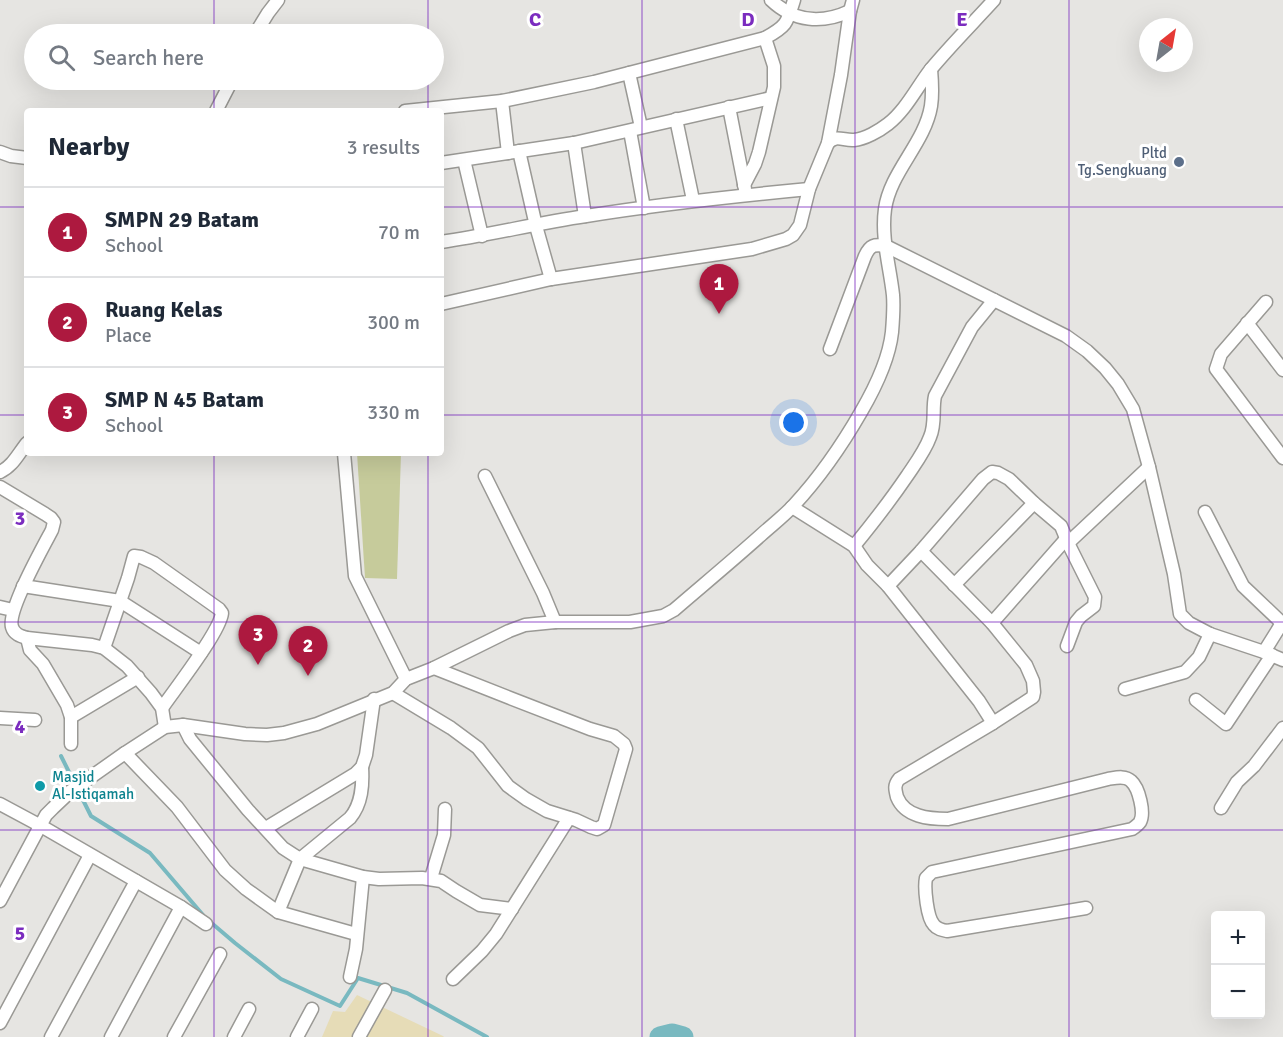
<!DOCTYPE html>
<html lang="en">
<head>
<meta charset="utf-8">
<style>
	:root { --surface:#fff; --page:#f6f6f7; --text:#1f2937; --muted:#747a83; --line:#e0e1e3; --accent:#ad193f }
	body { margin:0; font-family:Signika,sans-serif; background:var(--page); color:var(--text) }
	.controls { position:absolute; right:18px; bottom:18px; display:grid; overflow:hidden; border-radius:6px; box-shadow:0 6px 24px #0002 }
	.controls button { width:54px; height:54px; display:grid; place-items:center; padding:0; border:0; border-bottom:2px solid var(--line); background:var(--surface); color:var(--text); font:30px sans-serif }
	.compass { position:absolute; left:1139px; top:18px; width:54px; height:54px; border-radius:50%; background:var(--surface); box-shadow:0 6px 24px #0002; rotate:31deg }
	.you { position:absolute; left:794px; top:423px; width:21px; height:21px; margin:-15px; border:4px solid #fff; border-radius:50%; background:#1a73e8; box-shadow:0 0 0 9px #1a73e833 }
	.badge { display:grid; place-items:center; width:39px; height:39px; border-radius:50%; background:var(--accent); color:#fff; font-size:20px; font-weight:700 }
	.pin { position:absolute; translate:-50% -50px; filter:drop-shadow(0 2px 3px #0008) }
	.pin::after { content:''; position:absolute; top:32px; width:21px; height:18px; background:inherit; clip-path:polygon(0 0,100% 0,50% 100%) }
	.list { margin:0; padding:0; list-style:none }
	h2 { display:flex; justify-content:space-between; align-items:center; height:78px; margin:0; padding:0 24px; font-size:26px }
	h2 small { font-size:20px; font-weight:400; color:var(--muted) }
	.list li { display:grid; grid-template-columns:39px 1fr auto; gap:18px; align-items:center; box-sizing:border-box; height:90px; padding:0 24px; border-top:2px solid var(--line) }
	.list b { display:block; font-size:22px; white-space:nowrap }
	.list p { margin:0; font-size:20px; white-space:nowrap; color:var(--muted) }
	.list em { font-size:20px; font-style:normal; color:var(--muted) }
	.icon { flex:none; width:33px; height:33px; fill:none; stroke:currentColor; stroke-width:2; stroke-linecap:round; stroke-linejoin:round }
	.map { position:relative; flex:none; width:1283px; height:1037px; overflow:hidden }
	.search { position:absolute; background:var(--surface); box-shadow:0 6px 24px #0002; left:24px; top:24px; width:420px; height:66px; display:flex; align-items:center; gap:15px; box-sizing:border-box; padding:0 21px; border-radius:33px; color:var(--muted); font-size:22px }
	.panel { position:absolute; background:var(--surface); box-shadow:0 6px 24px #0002; left:24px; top:108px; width:420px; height:348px; border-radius:6px }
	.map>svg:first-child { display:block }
</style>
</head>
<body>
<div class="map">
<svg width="1283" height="1037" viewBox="0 0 1283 1037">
	<rect width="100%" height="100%" fill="#e6e5e2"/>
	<!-- green -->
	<path fill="#c6cb9b" d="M357,453H401L397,579L365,578Z"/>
	<!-- sand -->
	<path fill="#e6dcb7" d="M357,995L443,1036L444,1037H322L333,1011L345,1012Z"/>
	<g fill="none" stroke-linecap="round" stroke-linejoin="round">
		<!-- stream -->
		<g stroke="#79b9c0" stroke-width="4">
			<path d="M61,756L91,816L150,853L203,915"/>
			<path d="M208,920L235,943L281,979L340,1006L358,978L407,993L487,1037"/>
		</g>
		<!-- river -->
		<path stroke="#79b9c0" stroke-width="21" d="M660,1037L672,1034L683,1037"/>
		<defs>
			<g id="minor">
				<path d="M771,0C794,22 822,24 850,11"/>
				<path d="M255,34L268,13L278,0"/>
				<path d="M629,73L641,127"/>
				<path d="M502,101L508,153"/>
				<path d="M729,107L745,189"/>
				<path d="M216,111L232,80"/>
				<path d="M405,111L502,101L594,82L765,38C787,26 787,23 794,0"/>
				<path d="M676,119L693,200"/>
				<path d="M630,131L644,208"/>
				<path d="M574,143L585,216"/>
				<path d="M828,143C836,134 844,141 854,140C865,139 879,131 888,124C906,110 917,87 931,69C951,45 973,23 994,0"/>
				<path d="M519,151L536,226L551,279"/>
				<path d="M0,152L11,156L27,158"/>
				<path d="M464,160L482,236"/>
				<path d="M441,163L574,143L771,98"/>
				<path d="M744,185L755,164L759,152L774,87V66L765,38"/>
				<path d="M441,242C490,235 537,223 586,216C660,204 735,196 809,189"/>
				<path d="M1266,302L1221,354L1216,369L1283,458"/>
				<path d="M441,304L551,279L752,249L786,239L793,235L800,225L809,189L828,143L841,75L850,11L853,0"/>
				<path d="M1247,323L1283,370"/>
				<path d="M830,349L865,256C870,245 874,244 886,246L1066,336L1087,351L1105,368L1118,384L1133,409L1149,467L1174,574L1180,614L1189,623L1210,634L1264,652L1283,660"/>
				<path d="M344,453L355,576L406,679"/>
				<path d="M0,472C13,466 18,454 27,443"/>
				<path d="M485,476L543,593L555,622"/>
				<path d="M0,487L45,514L51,518L54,522L52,530C43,547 7,611 12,627C14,634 20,636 27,638L92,645L104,648L127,666L151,693L162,708L165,727"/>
				<path d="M792,507L854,546L867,565L888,586L979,701L993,723"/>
				<path d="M1205,512L1243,586L1283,624"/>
				<path d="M1068,543L1149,467"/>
				<path d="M854,546C872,524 890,501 907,476C915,464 925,451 930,437C936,424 932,409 935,396L972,327L994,300"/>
				<path d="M921,551L992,623L1026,665L1033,681L1034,692L1033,697L1030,699L993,723L899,779C894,785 895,789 897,797C905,817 929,819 948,819L1108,779C1115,778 1125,775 1131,781C1139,788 1145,813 1140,822C1138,825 1135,827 1132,829L932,872L926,878C924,888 927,918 934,925C937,929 942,930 947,931L1086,908"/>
				<path d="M954,585L1034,503"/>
				<path d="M23,586L120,601L201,653"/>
				<path d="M888,586L921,551L983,479L992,472L998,473L1009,479L1034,503L1061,526L1068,543L1095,597L1094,606L1081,616L1076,622L1067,646"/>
				<path d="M0,607L13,610"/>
				<path d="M992,623L1066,539"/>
				<path d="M27,638L30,650L43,664L67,705L71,717V744"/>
				<path d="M104,648L128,578L134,556L141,557L154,563L219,609L222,613C220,632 175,689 162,708"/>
				<path d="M1264,652L1282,623"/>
				<path d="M1125,689L1185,672L1199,657L1210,634"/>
				<path d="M393,693L451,728L478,748L508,786L526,799L547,811L576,820L591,827L597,829L604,825L626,749L624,744L614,736L590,729L510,698L434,668"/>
				<path d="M1196,700L1226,724L1272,655"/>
				<path d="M71,717L138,677"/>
				<path d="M0,718L35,720"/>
				<path d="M183,725L190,739L248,810L283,848L300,859L363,877L379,879L422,878L441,881L456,891L480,905L512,909"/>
				<path d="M125,753L177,807L225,870L246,889L278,912L356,934"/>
				<path d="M0,804L41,826L181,907L206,924"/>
				<path d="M1221,808L1237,782L1254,766L1283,728"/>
				<path d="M266,828L355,774L362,767L366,755L374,699"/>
				<path d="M431,878L444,835L445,809"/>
				<path d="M0,901L46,815L53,808L71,791L125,753L165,727L183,725L245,734L267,735L284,733L317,724L393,693L406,679L434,668L509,631L525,625L555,622H630L663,616L674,610C703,585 732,561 761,535C772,525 784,516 794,505C820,477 842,445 861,412C875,388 889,360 892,332C893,320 894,307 893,295C890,267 881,238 885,209C890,172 925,143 931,106C933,94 932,81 931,69"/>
				<path d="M278,912L300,859L350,818C362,804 363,785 362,767"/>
				<path d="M350,977L356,949L363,877"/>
				<path d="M453,979L482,951L496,934L569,818"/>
				<path d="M0,1023L90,855"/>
				<path d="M51,1037L136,881"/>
				<path d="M111,1037L181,907"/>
				<path d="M174,1037L220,954"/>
				<path d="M234,1037L249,1009"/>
				<path d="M297,1037L312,1009"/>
				<path d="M359,1037L385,990"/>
			</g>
		</defs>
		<!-- minor casing -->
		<use href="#minor" stroke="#9a9995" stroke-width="15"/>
		<!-- minor -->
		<use href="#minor" stroke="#fff" stroke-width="12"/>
	</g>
	<!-- grid -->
	<path fill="none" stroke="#7b2cbf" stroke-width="1.5" stroke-opacity="0.55" d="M214,0V34M428,0V34M642,0V1037M855,0V1037M1069,0V1037M214,80V111M428,80V111M0,207H27M441,207H1283M0,415H27M441,415H1283M214,453V1037M428,453V1037M0,622H1283M0,830H1283"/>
	<!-- markers -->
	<circle fill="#5c6f8a" stroke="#fff" stroke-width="2" cx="1179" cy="162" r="6"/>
	<circle fill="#0f9aa8" stroke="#fff" stroke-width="2" cx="40" cy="786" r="6"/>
	<g text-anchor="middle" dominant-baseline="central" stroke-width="6" stroke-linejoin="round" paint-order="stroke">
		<!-- service labels -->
		<g font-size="15" fill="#4e5e75" stroke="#fff" text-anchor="end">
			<text x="1167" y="153">Pltd<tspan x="1167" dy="17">Tg.Sengkuang</tspan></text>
		</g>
		<!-- culture labels -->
		<g font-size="15" fill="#0d838f" stroke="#fff" text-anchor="start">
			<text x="52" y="777">Masjid<tspan x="52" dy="17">Al-Istiqamah</tspan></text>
		</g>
	</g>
	<g font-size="20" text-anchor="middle" font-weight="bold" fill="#7b2cbf" stroke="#fff" stroke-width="6" stroke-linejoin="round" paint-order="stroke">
		<text x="535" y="26">C</text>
		<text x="748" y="26">D</text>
		<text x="962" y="26">E</text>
		<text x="20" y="525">3</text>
		<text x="20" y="733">4</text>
		<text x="20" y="940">5</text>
	</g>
</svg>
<div class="controls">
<button>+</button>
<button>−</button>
</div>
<svg class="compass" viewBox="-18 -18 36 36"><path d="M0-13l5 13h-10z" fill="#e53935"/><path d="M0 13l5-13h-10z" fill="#747a83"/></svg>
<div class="you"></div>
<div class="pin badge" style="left:719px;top:314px">1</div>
<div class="pin badge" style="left:308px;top:676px">2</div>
<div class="pin badge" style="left:258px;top:665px">3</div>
<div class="search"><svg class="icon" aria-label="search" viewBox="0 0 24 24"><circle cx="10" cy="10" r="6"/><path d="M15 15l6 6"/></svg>Search here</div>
<section class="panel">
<h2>Nearby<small>3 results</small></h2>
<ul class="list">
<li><span class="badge">1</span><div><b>SMPN 29 Batam</b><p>School</p></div><em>70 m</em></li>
<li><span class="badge">2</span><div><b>Ruang Kelas</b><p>Place</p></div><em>300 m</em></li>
<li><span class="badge">3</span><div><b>SMP N 45 Batam</b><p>School</p></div><em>330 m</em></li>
</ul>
</section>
</div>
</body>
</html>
